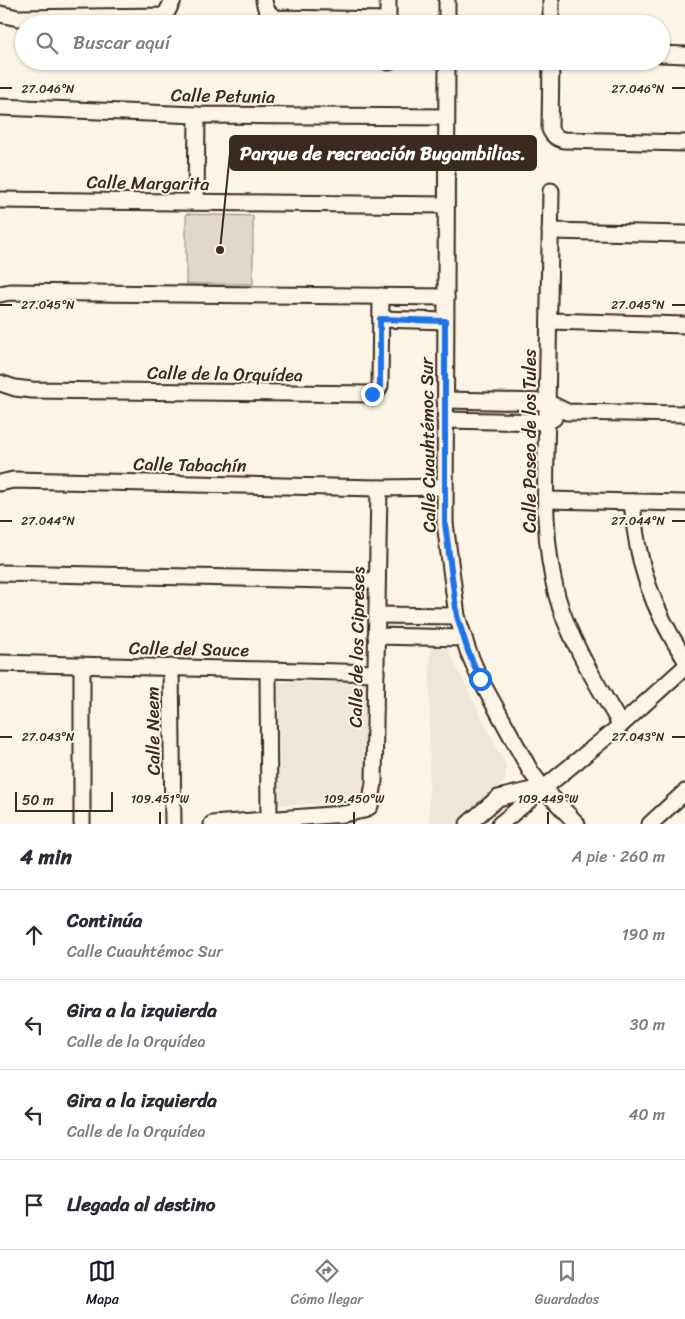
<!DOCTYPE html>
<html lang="es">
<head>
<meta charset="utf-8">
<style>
	:root { --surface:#fff; --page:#f7f7f7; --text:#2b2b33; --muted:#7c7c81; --line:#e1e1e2; --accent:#111827 }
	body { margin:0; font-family:Sriracha,sans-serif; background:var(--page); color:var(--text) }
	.scale { position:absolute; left:15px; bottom:12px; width:98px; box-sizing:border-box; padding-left:5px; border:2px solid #3b2a1e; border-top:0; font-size:14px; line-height:18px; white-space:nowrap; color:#3b2a1e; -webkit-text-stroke:4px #fcf5e5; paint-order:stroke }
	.stop { position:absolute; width:15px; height:15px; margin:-11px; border:4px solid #1a73e8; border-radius:50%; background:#fff }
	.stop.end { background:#1a73e8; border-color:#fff; box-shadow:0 1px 5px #0008 }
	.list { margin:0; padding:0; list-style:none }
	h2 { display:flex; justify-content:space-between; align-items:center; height:65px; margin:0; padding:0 20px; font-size:21px }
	h2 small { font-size:16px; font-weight:400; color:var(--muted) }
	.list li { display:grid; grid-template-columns:32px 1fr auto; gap:15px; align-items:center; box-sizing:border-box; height:90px; padding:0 20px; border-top:1px solid var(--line) }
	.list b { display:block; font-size:19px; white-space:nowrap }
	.list p { margin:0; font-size:16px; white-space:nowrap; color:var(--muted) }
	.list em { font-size:16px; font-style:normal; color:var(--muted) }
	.icon { flex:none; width:28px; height:28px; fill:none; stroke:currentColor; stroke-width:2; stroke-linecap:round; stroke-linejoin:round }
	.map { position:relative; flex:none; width:685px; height:824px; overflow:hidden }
	.search { position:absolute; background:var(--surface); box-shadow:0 1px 4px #0004; left:15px; right:15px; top:15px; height:55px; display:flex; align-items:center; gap:12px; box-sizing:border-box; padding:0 18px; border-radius:28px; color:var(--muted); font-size:19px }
	.sheet { height:425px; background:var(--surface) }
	nav { display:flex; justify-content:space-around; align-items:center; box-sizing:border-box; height:70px; border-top:1px solid var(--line); background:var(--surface); font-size:14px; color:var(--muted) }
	nav a { display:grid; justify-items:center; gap:2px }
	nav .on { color:var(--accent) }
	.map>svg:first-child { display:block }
</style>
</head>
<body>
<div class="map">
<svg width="685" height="824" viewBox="0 0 685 824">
	<rect width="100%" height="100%" fill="#fcf5e5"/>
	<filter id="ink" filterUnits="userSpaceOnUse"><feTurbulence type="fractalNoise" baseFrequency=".02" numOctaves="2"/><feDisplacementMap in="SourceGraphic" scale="10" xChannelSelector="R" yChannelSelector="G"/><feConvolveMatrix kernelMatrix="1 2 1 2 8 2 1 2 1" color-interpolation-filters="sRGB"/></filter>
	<g filter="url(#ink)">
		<!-- built -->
		<g fill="#eee6d6">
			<path d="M430,648H447L506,766L505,781L456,824H429Z"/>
			<path d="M279,682H369L365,802L278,805Z"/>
		</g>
		<!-- green -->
		<path fill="#e0d8c8" stroke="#8e8173" d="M186,214L253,216V284H186Z"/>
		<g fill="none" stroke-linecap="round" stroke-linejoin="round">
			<defs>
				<g id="street">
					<path d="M264,0C265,9 268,14 276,18L388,20"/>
					<path d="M0,14L18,18L161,16L166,14L173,0"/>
					<path d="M388,24V0"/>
					<path d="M447,24V0"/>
					<path d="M551,24V0"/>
					<path d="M661,54L685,55"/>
					<path d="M388,61V62"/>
					<path d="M447,61L445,523L457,616L468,651L480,679L531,772L543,788L577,824"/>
					<path d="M551,61L550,129C553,136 556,138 564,140L685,143"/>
					<path d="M0,107L197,115L446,117"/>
					<path d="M551,191C550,265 548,338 547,411C546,472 541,536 557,596C569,640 598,686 621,725"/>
					<path d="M0,200L446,205"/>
					<path d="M196,202L197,115"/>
					<path d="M550,231L685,234"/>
					<path d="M0,294L10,292L446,297"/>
					<path d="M381,319L445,321"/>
					<path d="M549,321L685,325"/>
					<path d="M0,383L15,388L32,390L371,394L377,392L380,386L381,296"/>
					<path d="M445,400L547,402L567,412L685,414"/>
					<path d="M445,420L547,422L554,418"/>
					<path d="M0,483L13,480L379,488L445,487"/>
					<path d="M546,500L685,503"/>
					<path d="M632,502C637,564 651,606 685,659"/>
					<path d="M0,573L377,581"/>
					<path d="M377,615L457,616"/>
					<path d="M376,636L464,638"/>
					<path d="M0,663L376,673"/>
					<path d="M82,665V824"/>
					<path d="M171,667L173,824"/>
					<path d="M268,670L269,819"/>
					<path d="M212,824L344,814L364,810L370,806L374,783L379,488"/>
					<path d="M468,824L498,798L541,788"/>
					<path d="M500,824L621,725L685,667"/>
					<path d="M650,824L685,792"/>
				</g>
			</defs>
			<!-- street casing -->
			<use href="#street" stroke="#3b2a1e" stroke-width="19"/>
			<!-- street -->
			<use href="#street" stroke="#fcf5e5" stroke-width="15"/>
		</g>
	</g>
	<g fill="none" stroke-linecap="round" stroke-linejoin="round" filter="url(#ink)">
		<!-- route -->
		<path stroke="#1a73e8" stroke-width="6" d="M372,394L377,392L380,386V319L445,321V523L457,616L468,651L480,679"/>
	</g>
	<!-- ticks -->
	<path fill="none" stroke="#3b2a1e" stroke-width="2" d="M0,88H12M672,88H685M0,305H12M672,305H685M0,521H12M672,521H685M0,737H12M672,737H685M160,812V824M354,812V824M548,812V824"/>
	<g text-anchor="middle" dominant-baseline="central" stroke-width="4" stroke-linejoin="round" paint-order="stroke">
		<!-- street labels -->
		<g font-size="18" fill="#3b2a1e" stroke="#fcf5e5">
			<text transform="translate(223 96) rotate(1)">Calle Petunia</text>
			<text transform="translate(148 183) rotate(1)">Calle Margarita</text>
			<text transform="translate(225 374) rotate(1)">Calle de la Orquídea</text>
			<text transform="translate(530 441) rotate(-90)">Calle Paseo de los Tules</text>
			<text transform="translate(428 445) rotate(-91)">Calle Cuauhtémoc Sur</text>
			<text transform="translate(190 465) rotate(1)">Calle Tabachín</text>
			<text transform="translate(357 647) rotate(-89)">Calle de los Cipreses</text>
			<text transform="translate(189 649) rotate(1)">Calle del Sauce</text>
			<text transform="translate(153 731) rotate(-91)">Calle Neem</text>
		</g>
	</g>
	<g font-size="12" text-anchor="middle" fill="#3b2a1e" stroke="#fcf5e5" stroke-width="4" stroke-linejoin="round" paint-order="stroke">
		<text x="48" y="93">27.046°N</text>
		<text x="638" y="93">27.046°N</text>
		<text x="48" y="309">27.045°N</text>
		<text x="638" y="309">27.045°N</text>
		<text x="48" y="525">27.044°N</text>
		<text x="638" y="525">27.044°N</text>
		<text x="48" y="741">27.043°N</text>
		<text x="638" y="741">27.043°N</text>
		<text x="160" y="803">109.451°W</text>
		<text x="354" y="803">109.450°W</text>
		<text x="548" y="803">109.449°W</text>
	</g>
	<!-- callouts -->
	<path fill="none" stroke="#3b2a1e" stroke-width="2" d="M220 250L230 153"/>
	<circle fill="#3b2a1e" stroke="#fcf5e5" stroke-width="2" cx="220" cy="250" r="5"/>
	<rect fill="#3b2a1e" stroke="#3b2a1e" stroke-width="2" x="230" y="136" width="306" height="34" rx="5"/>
	<g font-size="19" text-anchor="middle" font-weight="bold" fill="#fff">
		<text x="383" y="160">Parque de recreación Bugambilias.</text>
	</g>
</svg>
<div class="scale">50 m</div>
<div class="stop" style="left:480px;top:679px"></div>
<div class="stop end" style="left:372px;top:394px"></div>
<div class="search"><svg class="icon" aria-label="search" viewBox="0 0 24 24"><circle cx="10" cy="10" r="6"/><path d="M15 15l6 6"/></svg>Buscar aquí</div>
</div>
<section class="sheet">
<h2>4 min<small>A pie · 260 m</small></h2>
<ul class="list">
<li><svg class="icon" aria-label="ahead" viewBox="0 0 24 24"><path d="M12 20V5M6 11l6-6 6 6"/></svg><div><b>Continúa</b><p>Calle Cuauhtémoc Sur</p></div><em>190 m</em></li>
<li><svg class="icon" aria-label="left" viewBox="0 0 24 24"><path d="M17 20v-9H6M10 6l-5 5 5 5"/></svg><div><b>Gira a la izquierda</b><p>Calle de la Orquídea</p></div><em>30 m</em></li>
<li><svg class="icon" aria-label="left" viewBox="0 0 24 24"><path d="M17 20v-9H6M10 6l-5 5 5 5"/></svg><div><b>Gira a la izquierda</b><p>Calle de la Orquídea</p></div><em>40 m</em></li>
<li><svg class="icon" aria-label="arrive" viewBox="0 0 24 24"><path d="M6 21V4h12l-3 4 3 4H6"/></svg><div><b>Llegada al destino</b></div></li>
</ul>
</section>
<nav>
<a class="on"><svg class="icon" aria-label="map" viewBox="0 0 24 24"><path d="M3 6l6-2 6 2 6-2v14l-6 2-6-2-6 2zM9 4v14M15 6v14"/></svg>Mapa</a>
<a><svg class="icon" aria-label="directions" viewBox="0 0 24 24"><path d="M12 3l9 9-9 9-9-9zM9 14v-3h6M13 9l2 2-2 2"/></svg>Cómo llegar</a>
<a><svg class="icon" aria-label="saved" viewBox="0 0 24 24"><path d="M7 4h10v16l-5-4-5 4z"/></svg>Guardados</a>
</nav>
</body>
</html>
